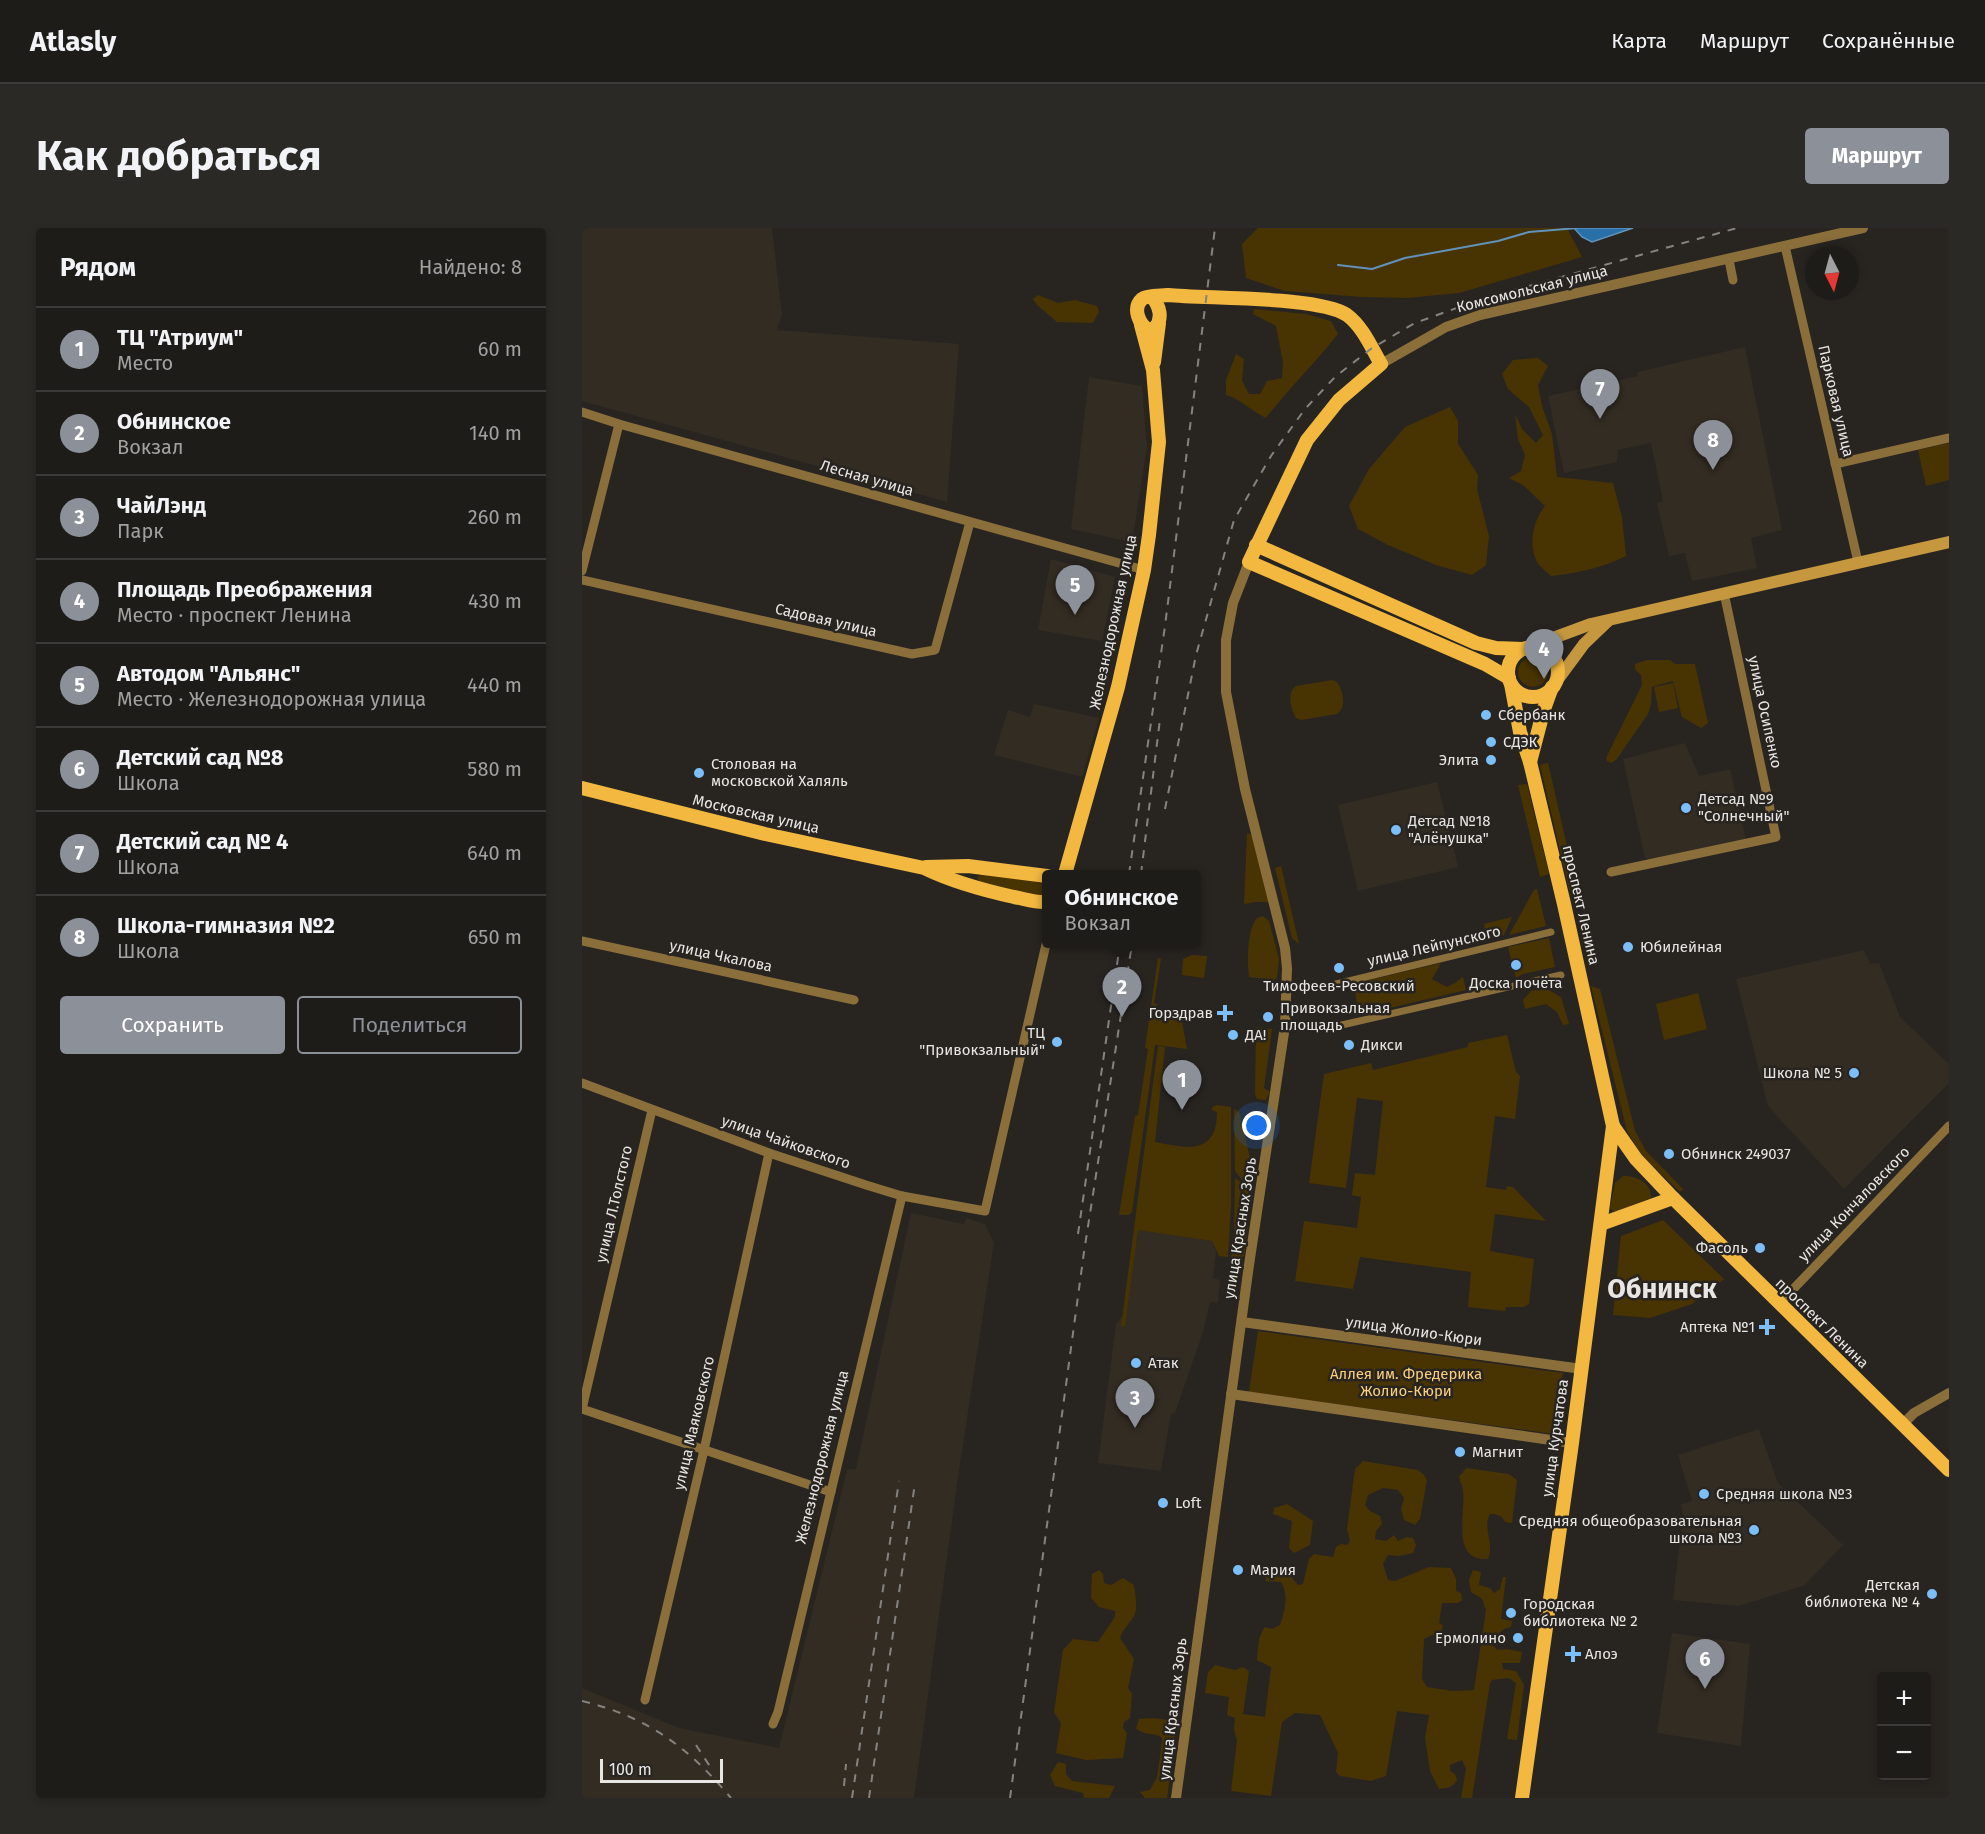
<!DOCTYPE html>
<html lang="ru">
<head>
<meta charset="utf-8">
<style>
	:root { --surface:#1e1c19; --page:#2b2926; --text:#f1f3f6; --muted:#a1a1a2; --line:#3c3a38; --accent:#8c9099 }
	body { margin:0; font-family:"Fira Sans",sans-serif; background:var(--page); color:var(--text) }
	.controls { position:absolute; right:18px; bottom:18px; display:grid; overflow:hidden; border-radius:6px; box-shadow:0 3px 9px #0003 }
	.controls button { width:54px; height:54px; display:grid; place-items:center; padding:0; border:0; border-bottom:2px solid var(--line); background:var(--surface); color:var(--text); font:30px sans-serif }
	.compass { position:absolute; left:1223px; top:18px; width:54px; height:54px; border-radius:50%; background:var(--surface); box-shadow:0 3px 9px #0003; rotate:174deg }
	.scale { position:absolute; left:18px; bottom:15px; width:123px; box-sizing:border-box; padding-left:6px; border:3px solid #e7e6e3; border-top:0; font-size:16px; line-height:21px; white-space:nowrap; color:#e7e6e3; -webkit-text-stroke:4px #282521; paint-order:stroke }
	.you { position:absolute; left:675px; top:898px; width:21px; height:21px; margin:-15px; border:4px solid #fff; border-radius:50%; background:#1a73e8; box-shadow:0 0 0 9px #1a73e833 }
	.badge { display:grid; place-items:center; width:39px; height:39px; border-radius:50%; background:var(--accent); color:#fff; font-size:20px; font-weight:700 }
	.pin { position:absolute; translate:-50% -50px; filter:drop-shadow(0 2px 3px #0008) }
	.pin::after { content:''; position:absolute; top:32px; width:21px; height:18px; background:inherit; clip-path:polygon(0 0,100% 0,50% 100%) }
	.popup { position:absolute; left:460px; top:642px; width:159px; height:78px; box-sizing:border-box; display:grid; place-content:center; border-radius:6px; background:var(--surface); filter:drop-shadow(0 2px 4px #0005); font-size:20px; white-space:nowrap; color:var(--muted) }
	.popup b { font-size:22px; color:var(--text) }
	.popup::after { content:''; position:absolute; left:50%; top:100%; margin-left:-12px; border:12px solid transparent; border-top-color:var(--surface) }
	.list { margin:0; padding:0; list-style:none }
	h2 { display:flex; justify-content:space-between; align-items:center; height:78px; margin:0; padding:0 24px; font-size:26px }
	h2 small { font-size:20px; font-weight:400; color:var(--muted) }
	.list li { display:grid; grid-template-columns:39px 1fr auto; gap:18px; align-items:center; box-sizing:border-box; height:84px; padding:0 24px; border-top:2px solid var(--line) }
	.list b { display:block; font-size:22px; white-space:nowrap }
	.list p { margin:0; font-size:20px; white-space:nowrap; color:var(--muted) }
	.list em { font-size:20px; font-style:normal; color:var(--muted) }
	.actions { display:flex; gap:12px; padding:18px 24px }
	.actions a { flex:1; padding:14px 0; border:2px solid var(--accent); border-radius:6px; text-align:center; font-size:21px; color:var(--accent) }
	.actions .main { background:var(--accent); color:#fff }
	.map { position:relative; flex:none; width:1367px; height:1570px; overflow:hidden; border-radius:6px }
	header { display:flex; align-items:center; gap:36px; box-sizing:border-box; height:84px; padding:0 30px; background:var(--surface); border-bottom:2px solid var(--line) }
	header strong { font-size:28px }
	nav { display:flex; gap:33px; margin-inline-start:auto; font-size:21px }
	.intro { display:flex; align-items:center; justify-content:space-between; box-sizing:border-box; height:144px; padding:0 36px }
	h1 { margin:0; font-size:42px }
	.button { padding:15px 27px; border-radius:6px; background:var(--accent); color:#fff; font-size:21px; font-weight:700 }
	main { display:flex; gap:36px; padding:0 36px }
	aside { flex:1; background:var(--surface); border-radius:6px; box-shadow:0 3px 9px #0003 }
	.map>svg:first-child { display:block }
</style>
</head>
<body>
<header>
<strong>Atlasly</strong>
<nav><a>Карта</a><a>Маршрут</a><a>Сохранённые</a></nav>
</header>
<div class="intro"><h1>Как добраться</h1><a class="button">Маршрут</a></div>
<main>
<aside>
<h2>Рядом<small>Найдено: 8</small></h2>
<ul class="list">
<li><span class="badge">1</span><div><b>ТЦ &quot;Атриум&quot;</b><p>Место</p></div><em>60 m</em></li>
<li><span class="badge">2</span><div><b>Обнинское</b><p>Вокзал</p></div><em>140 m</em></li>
<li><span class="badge">3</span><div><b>ЧайЛэнд</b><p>Парк</p></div><em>260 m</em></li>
<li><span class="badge">4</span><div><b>Площадь Преображения</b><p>Место · проспект Ленина</p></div><em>430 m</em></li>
<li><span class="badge">5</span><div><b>Автодом &quot;Альянс&quot;</b><p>Место · Железнодорожная улица</p></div><em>440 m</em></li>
<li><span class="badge">6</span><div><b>Детский сад №8</b><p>Школа</p></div><em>580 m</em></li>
<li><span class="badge">7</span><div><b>Детский сад № 4</b><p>Школа</p></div><em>640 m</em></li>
<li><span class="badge">8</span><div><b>Школа-гимназия №2</b><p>Школа</p></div><em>650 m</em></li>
</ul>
<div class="actions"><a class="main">Сохранить</a><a>Поделиться</a></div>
</aside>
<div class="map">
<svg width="1367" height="1570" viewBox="0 0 1367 1570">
	<rect width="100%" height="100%" fill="#282521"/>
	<!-- built -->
	<g fill="#322c22">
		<path d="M0,0H190L200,87L195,102L377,116L365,274L0,173Z"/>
		<path d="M1163,119L1200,302L1169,310L1175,340L1110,353L1103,325L1087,328L1075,275L1081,273L1069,215L1036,222L1035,234L982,245L966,168L1056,148L1055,144Z"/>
		<path d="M507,149L560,158L565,219L550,314L489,301Z"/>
		<path d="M469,331L533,349L520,413L456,402Z"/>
		<path d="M452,476L517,490L500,549L412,527L426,482L448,489Z"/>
		<path d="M1103,515L1117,548L1148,541L1164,612L1068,632L1063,630L1041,531Z"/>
		<path d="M855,554L876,639L776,663L756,577Z"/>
		<path d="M1282,722L1288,736L1297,735L1318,789L1367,836V855L1262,961L1186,878L1154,751Z"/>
		<path d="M329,985L382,996L384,990L403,996L412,1015L376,1249L332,1570H0V1460L97,1500L197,1520L265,1242L274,1241Z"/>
		<path d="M555,1001L630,1013L634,1023L631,1050L638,1052L636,1075L628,1074L621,1104L593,1185L589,1186L579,1243L516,1235L534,1096L545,1083Z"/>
		<path d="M1177,1201L1196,1255L1261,1317L1223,1357L1157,1378L1091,1372L1101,1286L1099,1277L1110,1273L1096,1227Z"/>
		<path d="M1090,1405L1168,1416L1159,1518L1075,1505Z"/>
	</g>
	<!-- green -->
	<g fill="#483303">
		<path d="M676,0H985L1000,29L877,65L825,70L780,69L703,63L664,50L660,16Z"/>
		<path d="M456,67L476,75L493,72L515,78L517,84L511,95L475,94L455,77L451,71Z"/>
		<path d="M672,81L724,86L749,93L756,106C733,135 707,160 684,190C669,183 659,171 644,167V152L654,126L662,131L660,153L667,166H678L685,153L700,150L701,135L694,98L671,86Z"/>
		<path d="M956,130L966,138L956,157L960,178L970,206L975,249L1031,255L1040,289L1044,328C1020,340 996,345 969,348C965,344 958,339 955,334C946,316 951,293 963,278L941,257L927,250L939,243L943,227L936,211L933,186L940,201L954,215L961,207L947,179L926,161L920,146L931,132Z"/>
		<path d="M868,179L876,193V216L896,247L895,261L907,308L904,337L890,347L854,337L806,317L776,301L767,278L787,241L823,199Z"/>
		<path d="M1367,215V252L1344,258L1336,222Z"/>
		<circle cx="951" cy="444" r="15"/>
		<path d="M1065,432H1088L1093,436H1113L1126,495L1119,500L1100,489L1091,453L1070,459L1069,476L1066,486L1034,532L1029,535L1025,533L1024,530L1060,457L1059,447L1053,441V436Z"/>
		<path d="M750,452L755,454C761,463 765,479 755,486L719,492L714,490C709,481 704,465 714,458Z"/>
		<path d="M1091,455L1096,480L1077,484L1072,459Z"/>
		<path d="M966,535L996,666H991L987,661L958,537Z"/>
		<path d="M945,556L967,646L958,649L936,557Z"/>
		<path d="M665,605L670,607L687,674H674L662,676Z"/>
		<path d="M699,638L717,716L710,710L693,640Z"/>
		<path d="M401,645L461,654L465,657V664L459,668L399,656L395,650Z"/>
		<path d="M955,661L964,698L927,707L952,662Z"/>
		<path d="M681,688L687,693L697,731L695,750L692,752L667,749C665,734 665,701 675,690Z"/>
		<path d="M930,689L922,707L905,711L902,696Z"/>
		<path d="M967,710L973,739L941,746L934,750L926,719Z"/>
		<path d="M610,727L625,728L622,750L600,747L601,731Z"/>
		<path d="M576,730L579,731L572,776H575V781L577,783L599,788L605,821L573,817L550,984L547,987H537L553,888L556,887L566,821L563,820Z"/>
		<path d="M859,735L850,751L865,759L873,755L881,749L884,762L778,787L771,756Z"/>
		<path d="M1009,758L1018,761L1053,903L1064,923L1101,961L1100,963H1097L1060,928L1045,903Z"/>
		<path d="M963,760L979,769L987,796L981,797L975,784L964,776L943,781L941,772L949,763Z"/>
		<path d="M1116,765L1125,801L1082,812L1074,776Z"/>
		<path d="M674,799L690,801L682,860L688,864L684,872L675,871L673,866Z"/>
		<path d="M925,807L934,844L938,848L933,891L913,888L904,959L924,962L925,958L931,959L964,993L913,986L908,1023L952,1031L947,1076L942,1079H924L923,1083L886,1079L889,1044L778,1029L771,1061L713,1053L722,993L775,1000L779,969L770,967L773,945L793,947L801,873L775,870L764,960L727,955L742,846L789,835L791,842L886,819V815Z"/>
		<path d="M576,818L583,819L573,914C604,920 635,928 635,884L630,882V879L635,877L649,879V978L646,1029L637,1028L630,1013L556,1002L543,1098L539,1099Z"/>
		<path d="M652,881L657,884L658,888L672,947L671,958L660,952L653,943Z"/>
		<path d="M1041,948C1055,947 1070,956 1069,970L1033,984L1030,983L1028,979L1033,955Z"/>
		<path d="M653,950L667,960L670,965L662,1028L657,1030H649L652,1005Z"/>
		<path d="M1081,992L1142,1051L1110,1076L1068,1090L1031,1087L1039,1008Z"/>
		<path d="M676,1103L981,1145L972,1206L667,1164Z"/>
		<path d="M781,1233L836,1242L842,1247L845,1252L838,1291L833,1297L822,1292L819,1281L822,1270L816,1262L801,1260L786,1267L783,1277L788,1283L798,1288L800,1296L794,1303L793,1311L804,1313L812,1307L816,1313L825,1309L831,1310L834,1317L831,1325L817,1328L806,1327L801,1336L806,1352L813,1353L847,1339L869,1340L874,1351V1363L879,1365L880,1372L876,1375H860L857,1395L861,1397L859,1406L850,1407L842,1411L840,1451L845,1459L870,1463L892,1462L904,1382L900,1371L889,1364L887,1352L891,1342L899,1344L897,1357L908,1360L912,1365L918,1361L921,1349H924L919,1391L930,1393L929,1399L922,1401L912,1409L911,1417L915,1422L925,1421L940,1424L938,1435H920L921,1441L934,1443L942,1457L935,1512L925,1511L934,1455L927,1450L910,1452L908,1455L890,1570H879L884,1541L880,1532L868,1537V1543L873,1546L875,1552C870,1560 866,1560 857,1561L848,1543L843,1510L847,1487L815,1483L804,1548L789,1553L758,1548L754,1544L756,1525L738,1487L713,1485L700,1494L689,1568L649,1563L655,1513L652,1501L653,1490L645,1487L647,1469L623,1465L626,1444L633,1437L653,1442L661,1439L667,1443L661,1486L683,1489L689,1439L675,1432C676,1421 676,1407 683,1399L690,1401L698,1397C703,1382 707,1367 699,1354L684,1353V1348L706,1345L716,1357L721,1356L727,1331L732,1326L751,1329L754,1319L759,1316L765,1317L768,1313L765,1301L773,1241Z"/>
		<path d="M884,1240L927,1246L935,1252L930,1295L923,1294C920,1287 915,1286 908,1286C900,1300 913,1316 906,1331C868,1333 884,1285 881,1263C881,1259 878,1254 877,1249Z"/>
		<path d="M705,1276L731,1293L728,1317L712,1325L707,1320L710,1293L691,1286L692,1280Z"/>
		<path d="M517,1342L521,1346L522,1355L529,1357L541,1350L552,1357C553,1367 557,1381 551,1390C545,1398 541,1401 538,1410L552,1431L546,1460L550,1466L548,1490L542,1494L541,1500L545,1505L541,1530L504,1532L474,1525L479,1495L472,1484L481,1422L491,1411L516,1414L533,1389V1383L517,1379L509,1370L510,1346Z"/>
		<path d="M567,1490C577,1491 590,1490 594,1501L585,1570H563L558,1564L568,1562C570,1557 573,1554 575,1549C576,1545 580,1515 580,1510C571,1503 563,1509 554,1500L557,1491Z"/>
		<path d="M476,1534L484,1536V1546L490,1553L533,1558L527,1570H502L501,1565L473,1558L468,1547Z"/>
	</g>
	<!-- water -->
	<path fill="#2770a8" stroke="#6193ba" stroke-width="1.5" d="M992,0H1051L1010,14L1000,9Z"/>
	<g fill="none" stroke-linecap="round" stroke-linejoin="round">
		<!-- stream -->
		<path stroke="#6193ba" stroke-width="2" d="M756,37L790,41L823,30L916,13L947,4L996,0"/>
		<!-- pedestrian -->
		<g stroke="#8b6f3b" stroke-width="7">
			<path d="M742,759L969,704"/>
			<path d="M751,799L979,747"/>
		</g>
		<!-- minor -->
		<g stroke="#8b6f3b" stroke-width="9">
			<path d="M1203,18L1276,334"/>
			<path d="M1147,32L1151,52"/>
			<path d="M0,184L37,196L562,342"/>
			<path d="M1253,236L1367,210"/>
			<path d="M0,343L37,196"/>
			<path d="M0,352L330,426L353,422L388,294"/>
			<path d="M1029,644L1194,609L1142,365"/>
			<path d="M0,713L272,772"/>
			<path d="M0,855L187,925L284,957L320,968L403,983L465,712"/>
			<path d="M70,882L0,1181L249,1264"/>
			<path d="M1198,1075L1367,898"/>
			<path d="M63,1472L122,1222L187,925"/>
			<path d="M191,1496L196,1484L320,968"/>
		</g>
		<!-- tertiary -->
		<g stroke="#8b6f3b" stroke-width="10">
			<path d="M799,136L864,99L898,87L1281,0"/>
			<path d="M660,1094L1000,1141"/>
			<path d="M649,1166L990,1215"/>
			<path d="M1320,1197L1332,1185L1367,1165"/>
			<path d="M594,1570L667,1037L703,798L705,740L703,720L663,561L644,464V412L651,375L667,334"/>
		</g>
		<!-- secondary -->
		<g stroke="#c5983f" stroke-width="12">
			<path d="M947,419L1009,396L1367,314"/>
			<path d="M974,454L1002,416L1026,393"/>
		</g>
		<!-- primary -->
		<g stroke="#f2b83f" stroke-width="14">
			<path d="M570,69C578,78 581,91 573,100L567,102C557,97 550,80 560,71C566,67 579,68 586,67C624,71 738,68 765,87C781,99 789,119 799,136L757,172L725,212L667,334L903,436L927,450"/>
			<path d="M572,134L577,95"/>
			<path d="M674,317L894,415L914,420L941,421"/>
			<circle cx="951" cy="444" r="25"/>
			<path d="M929,456L938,504L948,534L982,676L1031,898L990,1215L940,1570"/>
			<path d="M948,534L962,481L970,459"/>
			<path d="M0,560L183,606L342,640C371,654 400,662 432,669C443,671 454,675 465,674"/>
			<path d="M344,639L386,638L465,648"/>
			<path d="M483,646L536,459L562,342L567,307L577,214L571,142L559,97"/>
			<path d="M1031,898L1054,931L1091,970L1367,1242"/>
			<path d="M1019,996L1091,970"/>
		</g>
		<!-- rail -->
		<g stroke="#858380" stroke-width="2" stroke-dasharray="8 8" stroke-linecap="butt">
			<path d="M583,581L614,427L652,292L689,228L723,181L753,149L790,120L833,95L897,72L1155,0"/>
			<path d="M547,646L583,398L633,0"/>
			<path d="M559,646L578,491"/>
			<path d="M496,1006L538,716"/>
			<path d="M0,1473C66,1489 106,1519 149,1570"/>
			<path d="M114,1517L129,1540"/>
			<path d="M262,1558L264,1536"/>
			<path d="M270,1570L317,1253"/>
			<path d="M287,1570L333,1255"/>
			<path d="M428,1570L502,1024L550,716"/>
		</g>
	</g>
	<!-- markers -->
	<g fill="#7bbef8" stroke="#282521" stroke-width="2">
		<circle cx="904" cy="487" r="6"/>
		<circle cx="909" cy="514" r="6"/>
		<circle cx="909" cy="532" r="6"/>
		<circle cx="117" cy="545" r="6"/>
		<circle cx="1104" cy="580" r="6"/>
		<circle cx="814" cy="602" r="6"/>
		<circle cx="1046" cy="719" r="6"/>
		<circle cx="934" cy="737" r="6"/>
		<circle cx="757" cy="740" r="6"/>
		<path d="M640 776h6v6h6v6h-6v6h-6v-6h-6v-6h6z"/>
		<circle cx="686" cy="789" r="6"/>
		<circle cx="651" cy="807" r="6"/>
		<circle cx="475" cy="814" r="6"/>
		<circle cx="767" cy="817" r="6"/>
		<circle cx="1272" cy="845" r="6"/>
		<circle cx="1087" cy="926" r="6"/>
		<circle cx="1178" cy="1020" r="6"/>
		<path d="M1182 1090h6v6h6v6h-6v6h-6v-6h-6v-6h6z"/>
		<circle cx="554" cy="1135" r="6"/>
		<circle cx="878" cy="1224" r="6"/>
		<circle cx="1122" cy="1266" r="6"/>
		<circle cx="581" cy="1275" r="6"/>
		<circle cx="1172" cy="1302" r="6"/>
		<circle cx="656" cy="1342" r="6"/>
		<circle cx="1350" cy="1366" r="6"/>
		<circle cx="929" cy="1385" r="6"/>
		<circle cx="936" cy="1410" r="6"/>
		<path d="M988 1417h6v6h6v6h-6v6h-6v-6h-6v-6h6z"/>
	</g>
	<g text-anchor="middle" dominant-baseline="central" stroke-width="5" stroke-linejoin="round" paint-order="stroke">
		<!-- street labels -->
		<g font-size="15" fill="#e7e6e3" stroke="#282521">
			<text transform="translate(950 61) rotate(-14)">Комсомольская улица</text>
			<text transform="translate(1254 173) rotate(77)">Парковая улица</text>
			<text transform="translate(285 250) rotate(16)">Лесная улица</text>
			<text transform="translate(244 392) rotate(13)">Садовая улица</text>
			<text transform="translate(531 394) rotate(-78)">Железнодорожная улица</text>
			<text transform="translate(1183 484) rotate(78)">улица Осипенко</text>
			<text transform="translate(174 586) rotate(13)">Московская улица</text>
			<text transform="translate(999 677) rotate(77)">проспект Ленина</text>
			<text transform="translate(852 718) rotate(-13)">улица Лейпунского</text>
			<text transform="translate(139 728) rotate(12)">улица Чкалова</text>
			<text transform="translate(204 914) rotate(19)">улица Чайковского</text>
			<text transform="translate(32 976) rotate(-77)">улица Л.Толстого</text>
			<text transform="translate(1272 976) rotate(-46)">улица Кончаловского</text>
			<text transform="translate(658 1000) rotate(-81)">улица Красных Зорь</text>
			<text transform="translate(1240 1095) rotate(44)">проспект Ленина</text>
			<text transform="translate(832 1103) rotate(8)">улица Жолио-Кюри</text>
			<text transform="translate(112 1195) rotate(-77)">улица Маяковского</text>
			<text transform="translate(973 1210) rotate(-82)">улица Курчатова</text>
			<text transform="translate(240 1229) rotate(-76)">Железнодорожная улица</text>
			<text transform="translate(591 1481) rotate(-83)">улица Красных Зорь</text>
		</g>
		<!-- poi labels -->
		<g font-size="15" fill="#e7e6e3" stroke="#282521" text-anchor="start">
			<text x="916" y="487">Сбербанк</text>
			<text x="921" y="514">СДЭК</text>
			<text x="897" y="532" text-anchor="end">Элита</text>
			<text x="129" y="536">Столовая на<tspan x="129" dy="17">московской Халяль</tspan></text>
			<text x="1116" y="571">Детсад №9<tspan x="1116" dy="17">"Солнечный"</tspan></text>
			<text x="826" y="593">Детсад №18<tspan x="826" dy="17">"Алёнушка"</tspan></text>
			<text x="1058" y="719">Юбилейная</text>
			<text x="934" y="755" text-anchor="middle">Доска почёта</text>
			<text x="757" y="758" text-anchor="middle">Тимофеев-Ресовский</text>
			<text x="698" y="780">Привокзальная<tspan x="698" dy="17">площадь</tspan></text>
			<text x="631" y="785" text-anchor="end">Горздрав</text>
			<text x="463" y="805" text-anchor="end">ТЦ<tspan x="463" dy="17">"Привокзальный"</tspan></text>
			<text x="663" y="807">ДА!</text>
			<text x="779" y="817">Дикси</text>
			<text x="1260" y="845" text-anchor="end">Школа № 5</text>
			<text x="1099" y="926">Обнинск 249037</text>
			<text x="1166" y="1020" text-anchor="end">Фасоль</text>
			<text x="1173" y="1099" text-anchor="end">Аптека №1</text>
			<text x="566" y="1135">Атак</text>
			<text x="890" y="1224">Магнит</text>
			<text x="1134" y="1266">Средняя школа №3</text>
			<text x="593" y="1275">Loft</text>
			<text x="1160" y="1293" text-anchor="end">Средняя общеобразовательная<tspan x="1160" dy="17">школа №3</tspan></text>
			<text x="668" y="1342">Мария</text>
			<text x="1338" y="1357" text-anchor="end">Детская<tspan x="1338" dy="17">библиотека № 4</tspan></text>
			<text x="941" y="1376">Городская<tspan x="941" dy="17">библиотека № 2</tspan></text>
			<text x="924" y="1410" text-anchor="end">Ермолино</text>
			<text x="1003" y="1426">Алоэ</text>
		</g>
		<!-- park labels -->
		<g font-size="15" fill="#fccf7b" stroke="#282521">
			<text x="824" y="1146">Аллея им. Фредерика<tspan x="824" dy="17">Жолио-Кюри</tspan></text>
		</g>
		<!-- town labels -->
		<g font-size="27" font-weight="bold" fill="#e7e6e3" stroke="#282521">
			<text x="1080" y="1061">Обнинск</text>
		</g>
	</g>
</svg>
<div class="controls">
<button>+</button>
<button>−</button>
</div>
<svg class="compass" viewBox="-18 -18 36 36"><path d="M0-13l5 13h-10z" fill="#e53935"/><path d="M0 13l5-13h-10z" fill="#a1a1a2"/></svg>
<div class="scale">100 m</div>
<div class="you"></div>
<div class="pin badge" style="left:600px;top:882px">1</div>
<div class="pin badge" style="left:540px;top:789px">2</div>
<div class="popup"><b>Обнинское</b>Вокзал</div>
<div class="pin badge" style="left:553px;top:1200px">3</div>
<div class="pin badge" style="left:962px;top:451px">4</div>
<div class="pin badge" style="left:493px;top:387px">5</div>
<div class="pin badge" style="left:1123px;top:1461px">6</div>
<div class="pin badge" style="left:1018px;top:191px">7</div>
<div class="pin badge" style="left:1131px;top:242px">8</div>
</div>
</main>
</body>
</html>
